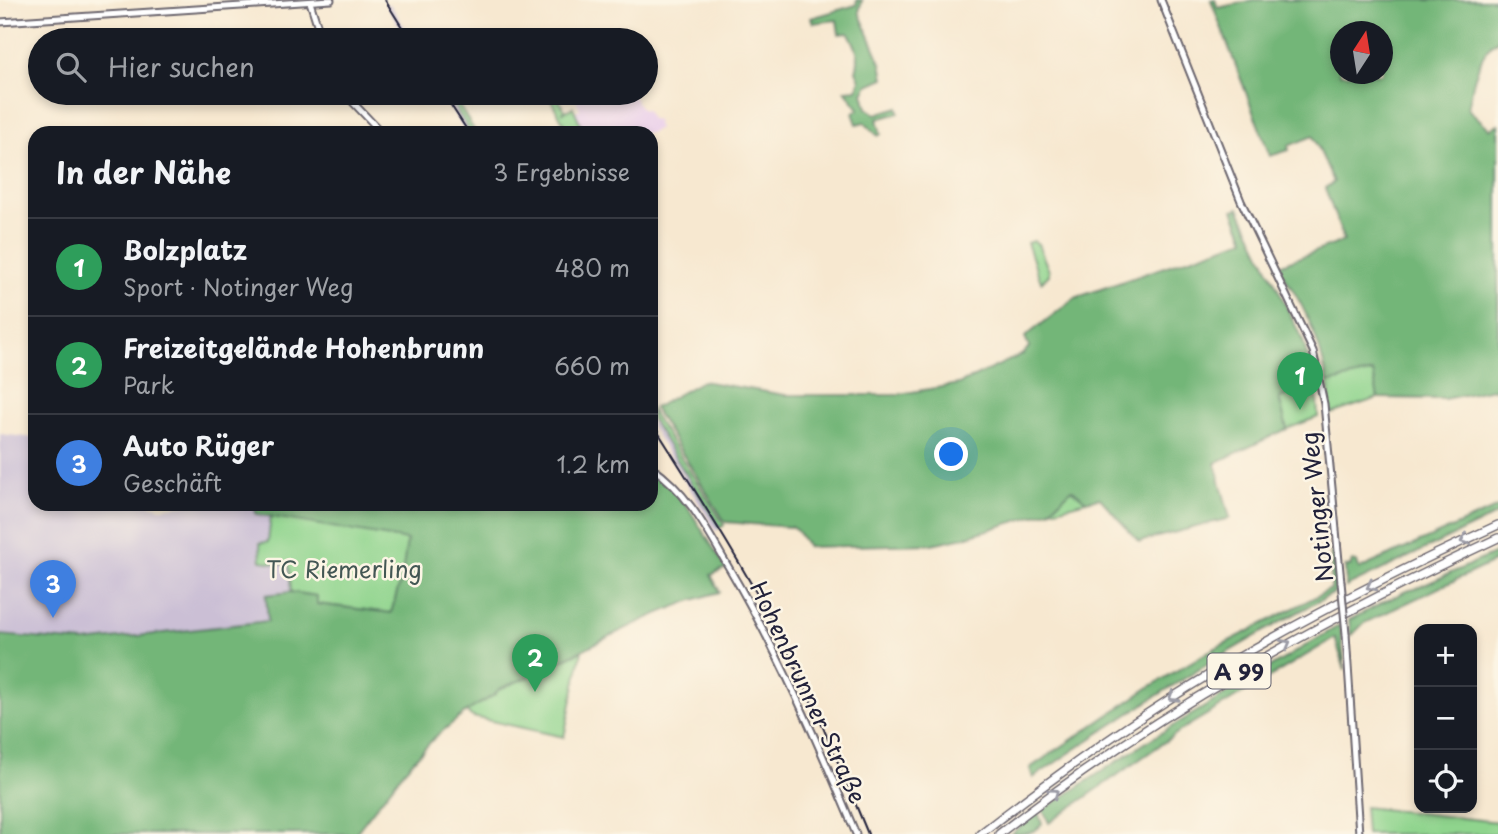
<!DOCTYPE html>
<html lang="de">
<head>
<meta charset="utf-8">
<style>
	:root { --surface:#171b24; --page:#20242c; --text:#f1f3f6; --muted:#9ea1a6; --line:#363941; --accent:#c8321e }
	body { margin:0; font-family:"Playpen Sans",sans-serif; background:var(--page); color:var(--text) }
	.controls { position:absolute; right:21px; bottom:21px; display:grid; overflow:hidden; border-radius:14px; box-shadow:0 4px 10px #0003 }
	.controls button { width:63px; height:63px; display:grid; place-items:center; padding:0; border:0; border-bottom:2px solid var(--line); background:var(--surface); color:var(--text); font:35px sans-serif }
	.compass { position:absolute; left:1330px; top:21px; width:63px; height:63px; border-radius:50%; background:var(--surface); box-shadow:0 4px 10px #0003; rotate:12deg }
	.you { position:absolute; left:952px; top:455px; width:24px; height:24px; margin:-18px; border:5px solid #fff; border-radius:50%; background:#1a73e8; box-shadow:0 0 0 10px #1a73e833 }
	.badge { display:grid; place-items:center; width:46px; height:46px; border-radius:50%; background:var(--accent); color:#fff; font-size:23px; font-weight:700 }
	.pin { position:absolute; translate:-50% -58px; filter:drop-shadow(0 2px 4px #0008) }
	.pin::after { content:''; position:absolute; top:37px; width:24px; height:21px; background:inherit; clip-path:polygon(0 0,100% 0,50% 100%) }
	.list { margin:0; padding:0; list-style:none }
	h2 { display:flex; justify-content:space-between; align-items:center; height:91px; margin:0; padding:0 28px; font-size:30px }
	h2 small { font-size:23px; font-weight:400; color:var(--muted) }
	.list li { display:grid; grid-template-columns:46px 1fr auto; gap:21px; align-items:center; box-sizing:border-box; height:98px; padding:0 28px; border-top:2px solid var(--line) }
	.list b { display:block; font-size:26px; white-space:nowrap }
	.list p { margin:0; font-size:23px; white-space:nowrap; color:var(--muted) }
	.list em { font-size:23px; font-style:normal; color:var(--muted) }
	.icon { flex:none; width:38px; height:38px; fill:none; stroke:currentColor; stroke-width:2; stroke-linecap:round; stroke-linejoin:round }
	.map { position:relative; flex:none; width:1498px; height:834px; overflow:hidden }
	.search { position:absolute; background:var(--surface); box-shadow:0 4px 10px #0003; left:28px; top:28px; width:630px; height:77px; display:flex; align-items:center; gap:18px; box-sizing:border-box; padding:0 24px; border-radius:38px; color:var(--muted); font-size:26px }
	.panel { position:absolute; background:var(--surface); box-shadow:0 4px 10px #0003; left:28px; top:126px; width:630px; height:385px; border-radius:21px }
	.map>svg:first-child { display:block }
</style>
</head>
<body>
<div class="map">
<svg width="1498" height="834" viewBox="0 0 1498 834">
	<rect width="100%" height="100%" fill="#fcf5e5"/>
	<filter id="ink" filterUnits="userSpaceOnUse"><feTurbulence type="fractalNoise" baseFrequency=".0143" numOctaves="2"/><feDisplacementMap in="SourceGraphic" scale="14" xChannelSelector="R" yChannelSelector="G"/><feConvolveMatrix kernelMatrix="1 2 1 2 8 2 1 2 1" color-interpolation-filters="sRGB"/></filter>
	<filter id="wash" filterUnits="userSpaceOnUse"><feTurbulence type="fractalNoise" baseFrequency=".00686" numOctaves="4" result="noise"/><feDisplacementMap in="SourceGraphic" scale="28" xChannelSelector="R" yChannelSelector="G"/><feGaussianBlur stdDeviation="1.57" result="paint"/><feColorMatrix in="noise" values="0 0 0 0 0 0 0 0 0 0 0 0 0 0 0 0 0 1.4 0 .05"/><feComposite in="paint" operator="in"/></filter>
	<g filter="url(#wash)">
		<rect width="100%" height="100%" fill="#f7e8d0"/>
		<!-- built -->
		<path fill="#ebd1eb" d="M573,93H603L604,95L631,93L642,110L645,109L651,119L656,120L658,128L651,133H569L581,125L576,112L580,109Z"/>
		<!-- industrial -->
		<g fill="#cbbfd5">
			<path d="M385,4H390L413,40H408Z"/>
			<path d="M441,93H446L471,133H466Z"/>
			<path d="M651,418L720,528L716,531L651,426Z"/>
			<path d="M0,434L35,438V504H148L161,508L191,504H255L256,514L271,516L268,542L289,565L291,592L266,595L269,621L85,642L0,635Z"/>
		</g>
		<!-- green -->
		<g fill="#8fd48d" stroke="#587b64" stroke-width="2">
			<path d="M446,93H451L476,133H471Z"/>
			<path d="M547,93H555L565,110L562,113L573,107L581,125L569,133Z"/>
			<path d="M1034,241L1038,244L1049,271V275L1041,282L1027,243Z"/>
			<path d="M1373,372L1378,398L1331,414L1328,383Z"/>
			<path d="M1316,387L1318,417L1287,429L1279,398Z"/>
			<path d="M651,410L724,525L720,528L651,418Z"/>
			<path d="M1072,489L1086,501L1049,511Z"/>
			<path d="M271,516L408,540L402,576L391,613L317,604V596L291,592L289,565L261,561L260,543L268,542Z"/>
			<path d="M582,651L564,737L473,717L466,712L494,695L499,689L535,674L533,670L537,668L542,670Z"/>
			<path d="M1364,807L1498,822V834H1366Z"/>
		</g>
		<!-- forest -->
		<g fill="#73b678" stroke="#4a6c5a" stroke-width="2" fill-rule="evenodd">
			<path d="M857,0H862L859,12L881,63L884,78L868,85L863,93L867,108L876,114L898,107L899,113L877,119L881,134L878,136L864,122L857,124L853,113L859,109L845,90L857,89L860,80L856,71C861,55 856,47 849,33L839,34L837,20L813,23L811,18L856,5Z"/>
			<path d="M1211,0H1215L1218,8L1253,0H1498V40C1478,51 1472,88 1468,109L1490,129L1498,124V388L1444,399L1378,398L1373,372L1328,383C1320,341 1303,300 1276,266L1344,241L1325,188L1334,182L1313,136L1288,146L1289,150L1270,156ZM1340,32H1382V74H1340Z"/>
			<path d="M1239,208L1303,341L1316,387L1279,398L1287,429L1215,463L1230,518L1139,542L1100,498L1086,501L1072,489L1049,511L965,537L932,544L808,547L797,531L791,527L725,522L654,408L702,381L785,395H894L959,384L1023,354L1029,347L1025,337L1075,298L1245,239L1233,210Z"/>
			<path d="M651,471L682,498L726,568L711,575L720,592C657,608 600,643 541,670L533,669L535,674L499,689L494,695L466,712L434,738L404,771L355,834H0V635L85,642L268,621L266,595L291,592L317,596V604L391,613L402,576L407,540L256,514L255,504H651Z"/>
			<path d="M1498,507V514L1346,587L1345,567L1351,566L1352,561L1357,562L1359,569Z"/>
			<path d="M1331,552H1335L1336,592C1230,647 1131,710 1033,778L1030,768L1151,686L1208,652L1331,589Z"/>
			<path d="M1498,552V560L1364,623L1351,636L1349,620L1406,591L1415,589Z"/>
			<path d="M1340,625L1345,670L1335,638L1183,729L1049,823L1043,810L1148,741Z"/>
			<path d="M1038,812L1042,824C1035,834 1023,834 1011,834Z"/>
		</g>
	</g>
	<g filter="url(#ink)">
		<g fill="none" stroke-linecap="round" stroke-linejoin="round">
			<defs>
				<g id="tertiary">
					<path d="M1161,0L1241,201L1313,351L1324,404L1341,582"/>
					<path d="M310,2L322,40"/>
					<path d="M0,22L331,0"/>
					<path d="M344,93L382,133"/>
					<path d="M651,467C688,492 707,530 729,568C779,653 818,743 856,834"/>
					<path d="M1346,634L1359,834"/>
				</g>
				<g id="motorway">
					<path d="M980,834C1060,772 1142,713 1229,663C1316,612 1406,567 1498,525"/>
					<path d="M999,834C1154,713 1320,621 1498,538"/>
				</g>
			</defs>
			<!-- tertiary casing -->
			<use href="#tertiary" stroke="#6d676f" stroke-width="9"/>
			<!-- motorway casing -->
			<use href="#motorway" stroke="#6d676f" stroke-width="10"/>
			<!-- tertiary -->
			<use href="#tertiary" stroke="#fff" stroke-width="5"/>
			<!-- motorway -->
			<use href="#motorway" stroke="#fff" stroke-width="7"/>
			<!-- rail -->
			<g stroke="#22223b" stroke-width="2">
				<path d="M385,0L410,40"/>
				<path d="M443,93L469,133"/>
				<path d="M651,421C695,491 741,561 779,635C813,700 840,767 868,834"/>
			</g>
			<defs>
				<path id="tertiary-bridge" d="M1341,582L1346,634"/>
			</defs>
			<!-- tertiary-bridge casing -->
			<use href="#tertiary-bridge" stroke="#6d676f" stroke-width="9" stroke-linecap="butt"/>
			<!-- tertiary-bridge -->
			<use href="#tertiary-bridge" stroke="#fff" stroke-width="5"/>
		</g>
		<!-- one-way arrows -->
		<defs><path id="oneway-chevron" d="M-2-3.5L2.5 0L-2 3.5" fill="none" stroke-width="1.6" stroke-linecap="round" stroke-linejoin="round" transform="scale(1.75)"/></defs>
		<g stroke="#9c9ca7">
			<use href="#oneway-chevron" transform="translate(1465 540) rotate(155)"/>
			<use href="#oneway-chevron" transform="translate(1371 586) rotate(153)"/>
			<use href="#oneway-chevron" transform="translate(1286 644) rotate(-29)"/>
			<use href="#oneway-chevron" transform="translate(1173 697) rotate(147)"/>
			<use href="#oneway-chevron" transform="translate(1054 793) rotate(-36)"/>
		</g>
	</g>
	<g text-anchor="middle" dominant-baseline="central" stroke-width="5" stroke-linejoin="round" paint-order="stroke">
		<!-- shield labels -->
		<rect fill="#fcf5e5" stroke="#63616e" stroke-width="2" x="1207.5" y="653.5" width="63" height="35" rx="5"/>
		<g font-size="21" font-weight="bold" fill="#22223b">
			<text x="1239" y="671">A 99</text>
		</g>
		<!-- street labels -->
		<g font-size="23" fill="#22223b" stroke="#fcf5e5">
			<text transform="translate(1316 507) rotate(-96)">Notinger Weg</text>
			<text transform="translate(809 692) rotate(65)">Hohenbrunner Straße</text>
		</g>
		<!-- park labels -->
		<g font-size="23" fill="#435754" stroke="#fcf5e5">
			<text x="344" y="568">TC Riemerling</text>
		</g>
	</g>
</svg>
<div class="controls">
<button>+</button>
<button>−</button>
<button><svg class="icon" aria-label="locate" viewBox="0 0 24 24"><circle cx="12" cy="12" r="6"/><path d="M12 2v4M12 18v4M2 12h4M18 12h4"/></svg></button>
</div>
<svg class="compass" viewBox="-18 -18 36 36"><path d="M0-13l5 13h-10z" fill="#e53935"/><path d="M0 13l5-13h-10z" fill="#9ea1a6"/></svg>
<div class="you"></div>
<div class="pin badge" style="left:1300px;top:410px;background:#2e9e5b">1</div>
<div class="pin badge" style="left:535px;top:692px;background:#2e9e5b">2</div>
<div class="pin badge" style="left:53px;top:618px;background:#3f7fe0">3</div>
<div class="search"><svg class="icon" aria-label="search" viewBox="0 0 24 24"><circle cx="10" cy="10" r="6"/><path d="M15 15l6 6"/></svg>Hier suchen</div>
<section class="panel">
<h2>In der Nähe<small>3 Ergebnisse</small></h2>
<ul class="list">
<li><span class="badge" style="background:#2e9e5b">1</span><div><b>Bolzplatz</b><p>Sport · Notinger Weg</p></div><em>480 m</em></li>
<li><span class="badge" style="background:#2e9e5b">2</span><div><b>Freizeitgelände Hohenbrunn</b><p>Park</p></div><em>660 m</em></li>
<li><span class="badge" style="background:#3f7fe0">3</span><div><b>Auto Rüger</b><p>Geschäft</p></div><em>1.2 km</em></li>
</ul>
</section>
</div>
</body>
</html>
